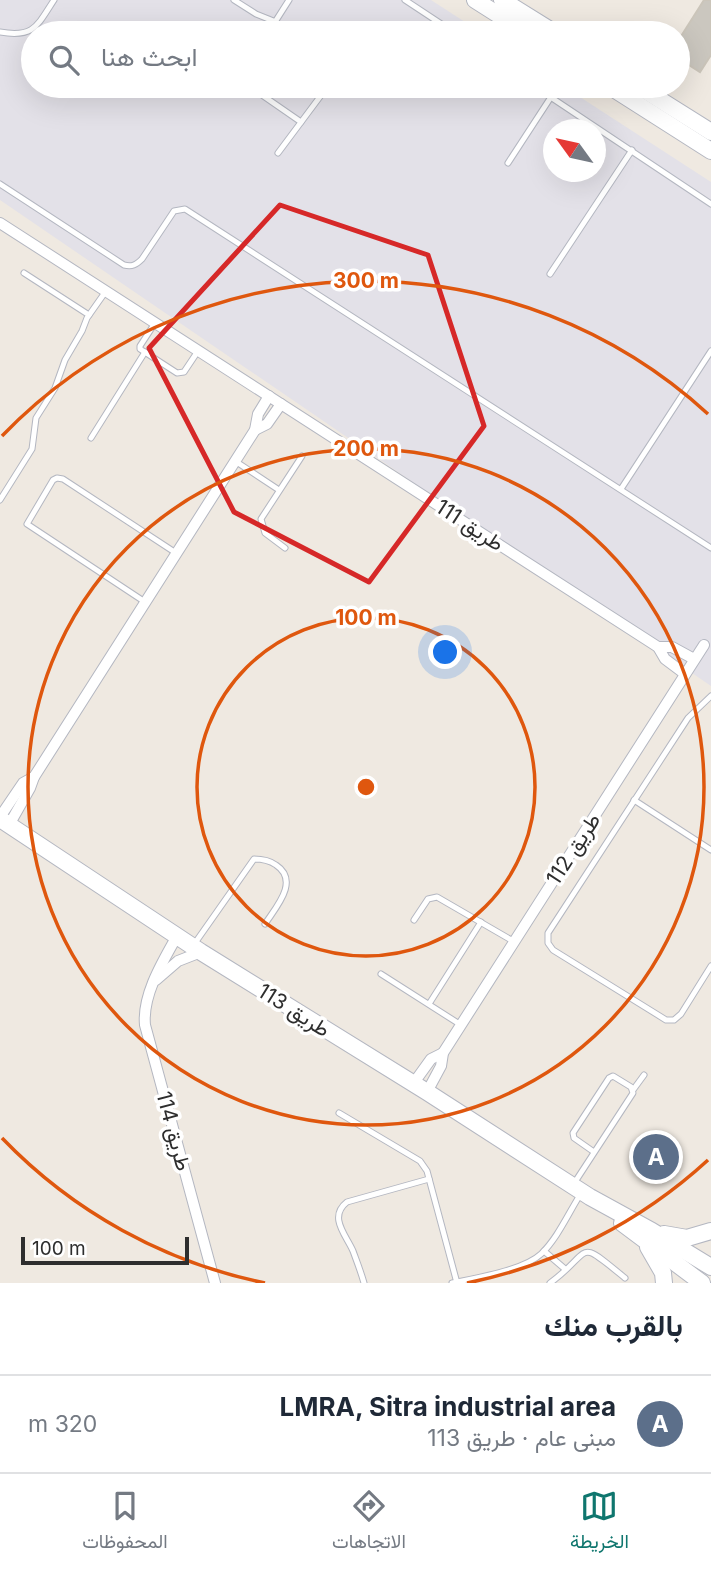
<!DOCTYPE html>
<html lang="ar">
<head>
<meta charset="utf-8">
<style>
	:root { --surface:#fff; --page:#f6f6f7; --text:#1f2937; --muted:#747a83; --line:#e0e1e3; --accent:#0f766e }
	body { margin:0; font-family:Inter,Vazirmatn,sans-serif; background:var(--page); color:var(--text); direction:rtl }
	.compass { position:absolute; left:543px; top:119px; width:63px; height:63px; border-radius:50%; background:var(--surface); box-shadow:0 7px 28px #0002; rotate:303deg }
	.scale { position:absolute; left:21px; bottom:18px; width:168px; box-sizing:border-box; padding-left:7px; border:4px solid #2e2e2e; border-top:0; font-size:19px; line-height:24px; white-space:nowrap; color:#2e2e2e; -webkit-text-stroke:5px #fff; paint-order:stroke }
	.you { position:absolute; left:446px; top:653px; width:24px; height:24px; margin:-18px; border:5px solid #fff; border-radius:50%; background:#1a73e8; box-shadow:0 0 0 10px #1a73e833 }
	.badge { display:grid; place-items:center; width:46px; height:46px; border-radius:50%; background:var(--accent); color:#fff; font-size:23px; font-weight:700 }
	.pin { position:absolute; translate:-50% -50%; border:4px solid #fff; box-shadow:0 2px 7px #0006 }
	.list { margin:0; padding:0; list-style:none }
	h2 { display:flex; justify-content:space-between; align-items:center; height:91px; margin:0; padding:0 28px; font-size:30px }
	h2 small { font-size:23px; font-weight:400; color:var(--muted) }
	.list li { display:grid; grid-template-columns:46px 1fr auto; gap:21px; align-items:center; box-sizing:border-box; height:98px; padding:0 28px; border-top:2px solid var(--line) }
	.list b { display:block; font-size:26px; white-space:nowrap }
	.list p { margin:0; font-size:23px; white-space:nowrap; color:var(--muted) }
	.list em { font-size:23px; font-style:normal; color:var(--muted) }
	.icon { flex:none; width:38px; height:38px; fill:none; stroke:currentColor; stroke-width:2; stroke-linecap:round; stroke-linejoin:round }
	.map { position:relative; flex:none; width:711px; height:1283px; overflow:hidden; direction:ltr }
	.search { position:absolute; background:var(--surface); box-shadow:0 7px 28px #0002; left:21px; right:21px; top:21px; height:77px; display:flex; align-items:center; gap:18px; box-sizing:border-box; padding:0 24px; border-radius:38px; color:var(--muted); font-size:26px }
	.sheet { height:189px; background:var(--surface) }
	nav { display:flex; justify-content:space-around; align-items:center; box-sizing:border-box; height:98px; border-top:2px solid var(--line); background:var(--surface); font-size:19px; color:var(--muted) }
	nav a { display:grid; justify-items:center; gap:4px }
	nav .on { color:var(--accent) }
	.map>svg:first-child { display:block }
</style>
</head>
<body>
<div class="map">
<svg width="711" height="1283" viewBox="0 0 711 1283">
	<rect width="100%" height="100%" fill="#efe9e1"/>
	<!-- industrial -->
	<path fill="#e3e1e8" fill-rule="evenodd" d="M0,0H431L482,33H33V86H563L711,182V686L0,200ZM554,130H596V172H554Z"/>
	<!-- building -->
	<path fill="#cbc7bf" stroke="#cbc5ba" stroke-width="2" d="M704,0H711V55L700,72L678,58V41Z"/>
	<g fill="none" stroke-linecap="round" stroke-linejoin="round">
		<defs>
			<g id="lane">
				<path d="M234,0L256,14L276,22"/>
				<path d="M405,0L455,33"/>
				<path d="M0,32C34,38 37,26 54,0"/>
				<path d="M268,33L289,0"/>
				<path d="M221,86L231,88L235,86"/>
				<path d="M249,86L301,122"/>
				<path d="M534,86L711,204"/>
				<path d="M278,153L328,86"/>
				<path d="M508,163L551,97"/>
				<path d="M0,184L124,265C132,267 136,265 142,259L174,211L185,209L711,548"/>
				<path d="M24,273L89,315"/>
				<path d="M550,274L632,150"/>
				<path d="M155,323L140,346V349L177,373L184,372L198,351"/>
				<path d="M91,438L145,352"/>
				<path d="M235,461L279,490"/>
				<path d="M621,489L711,351"/>
				<path d="M0,500L32,449L36,418L55,388L65,360L82,331L87,318L106,291"/>
				<path d="M285,548L265,533L261,519L302,456"/>
				<path d="M145,602L27,524L53,480L57,478L63,479L176,553"/>
				<path d="M711,696L688,718L548,933V943L553,950L666,1020H674L681,1014L711,966"/>
				<path d="M634,800L711,850"/>
				<path d="M414,920L428,899L437,897L513,941"/>
				<path d="M195,943L254,859C263,859 269,860 276,865C300,881 276,907 265,924"/>
				<path d="M381,974L461,1025"/>
				<path d="M429,1004L481,922"/>
				<path d="M633,1090L644,1075"/>
				<path d="M339,1113L420,1161L427,1171L457,1283"/>
				<path d="M573,1185L633,1093L631,1087L613,1076L609,1078L573,1133L574,1138L594,1152"/>
				<path d="M544,1251L565,1269"/>
				<path d="M364,1283C361,1272 357,1262 353,1251C346,1235 328,1217 347,1202L429,1179"/>
				<path d="M452,1283C476,1278 524,1270 541,1254C557,1239 568,1214 580,1195"/>
				<path d="M550,1283C594,1251 574,1236 625,1278"/>
			</g>
			<g id="street">
				<path d="M0,223L658,647L665,659L685,674"/>
				<path d="M255,430L267,424L281,404"/>
				<path d="M658,647H672L694,659"/>
				<path d="M0,817L23,783L34,777"/>
				<path d="M9,825L30,788L34,777L255,430L258,414L269,396"/>
				<path d="M177,936C163,961 142,995 145,1025L215,1283"/>
				<path d="M156,980L178,961L201,952"/>
				<path d="M413,1084L431,1059L443,1053"/>
				<path d="M427,1092L441,1066L443,1053L704,645"/>
			</g>
			<g id="secondary">
				<path d="M475,0L527,33"/>
				<path d="M502,0L555,33"/>
				<path d="M609,86L711,151"/>
				<path d="M638,86L711,132"/>
				<path d="M0,819L201,952L427,1092L590,1197L652,1231L711,1267"/>
				<path d="M622,1223L702,1283"/>
				<path d="M664,1234L687,1238L711,1231"/>
				<path d="M648,1247L663,1273L664,1283"/>
			</g>
		</defs>
		<!-- lane casing -->
		<use href="#lane" stroke="#b4b7c1" stroke-width="7"/>
		<!-- street casing -->
		<use href="#street" stroke="#b4b7c1" stroke-width="12"/>
		<!-- secondary casing -->
		<use href="#secondary" stroke="#b4b7c1" stroke-width="18"/>
		<!-- lane -->
		<use href="#lane" stroke="#fff" stroke-width="5"/>
		<!-- street -->
		<use href="#street" stroke="#fff" stroke-width="10"/>
		<!-- secondary -->
		<use href="#secondary" stroke="#fff" stroke-width="16"/>
	</g>
	<!-- marked area -->
	<path fill="none" stroke="#d62828" stroke-width="5" stroke-linejoin="round" d="M280,205L428,255L484,426L369,582L234,512L149,348Z"/>
	<!-- distance rings -->
	<g fill="none" stroke="#df570e" stroke-width="3.5">
		<circle cx="366" cy="787" r="169"/>
		<circle cx="366" cy="787" r="338"/>
		<path d="M708 1160A506 506 0 0 1 467 1283M265 1283A506 506 0 0 1 2 1138M2 436A506 506 0 0 1 708 414"/>
	</g>
	<g text-anchor="middle" dominant-baseline="central" stroke-width="7" stroke-linejoin="round" paint-order="stroke">
		<!-- street labels -->
		<g font-size="21" fill="#2e2e2e" stroke="#fff">
			<text transform="translate(470 525) rotate(33)">طريق 111</text>
			<text transform="translate(573 849) rotate(-57)">طريق 112</text>
			<text transform="translate(294 1010) rotate(32)">طريق 113</text>
			<text transform="translate(174 1131) rotate(75)">طريق 114</text>
		</g>
	</g>
	<circle cx="366" cy="787" r="10" fill="#df570e" stroke="#fff" stroke-width="3.5"/>
	<g font-size="21" text-anchor="middle" font-weight="bold" fill="#df570e" stroke="#fff" stroke-width="7" stroke-linejoin="round" paint-order="stroke">
		<text x="366" y="288">300 m</text>
		<text x="366" y="456">200 m</text>
		<text x="366" y="625">100 m</text>
	</g>
</svg>
<svg class="compass" viewBox="-18 -18 36 36"><path d="M0-13l5 13h-10z" fill="#e53935"/><path d="M0 13l5-13h-10z" fill="#747a83"/></svg>
<div class="scale">100 m</div>
<div class="you"></div>
<div class="pin badge" style="left:656px;top:1157px;background:#5c6f8a">A</div>
<div class="search"><svg class="icon" aria-label="search" viewBox="0 0 24 24"><circle cx="10" cy="10" r="6"/><path d="M15 15l6 6"/></svg>ابحث هنا</div>
</div>
<section class="sheet">
<h2>بالقرب منك<small></small></h2>
<ul class="list">
<li><span class="badge" style="background:#5c6f8a">A</span><div><b>LMRA, Sitra industrial area</b><p>مبنى عام · طريق 113</p></div><em>320 m</em></li>
</ul>
</section>
<nav>
<a class="on"><svg class="icon" aria-label="map" viewBox="0 0 24 24"><path d="M3 6l6-2 6 2 6-2v14l-6 2-6-2-6 2zM9 4v14M15 6v14"/></svg>الخريطة</a>
<a><svg class="icon" aria-label="directions" viewBox="0 0 24 24"><path d="M12 3l9 9-9 9-9-9zM9 14v-3h6M13 9l2 2-2 2"/></svg>الاتجاهات</a>
<a><svg class="icon" aria-label="saved" viewBox="0 0 24 24"><path d="M7 4h10v16l-5-4-5 4z"/></svg>المحفوظات</a>
</nav>
</body>
</html>
